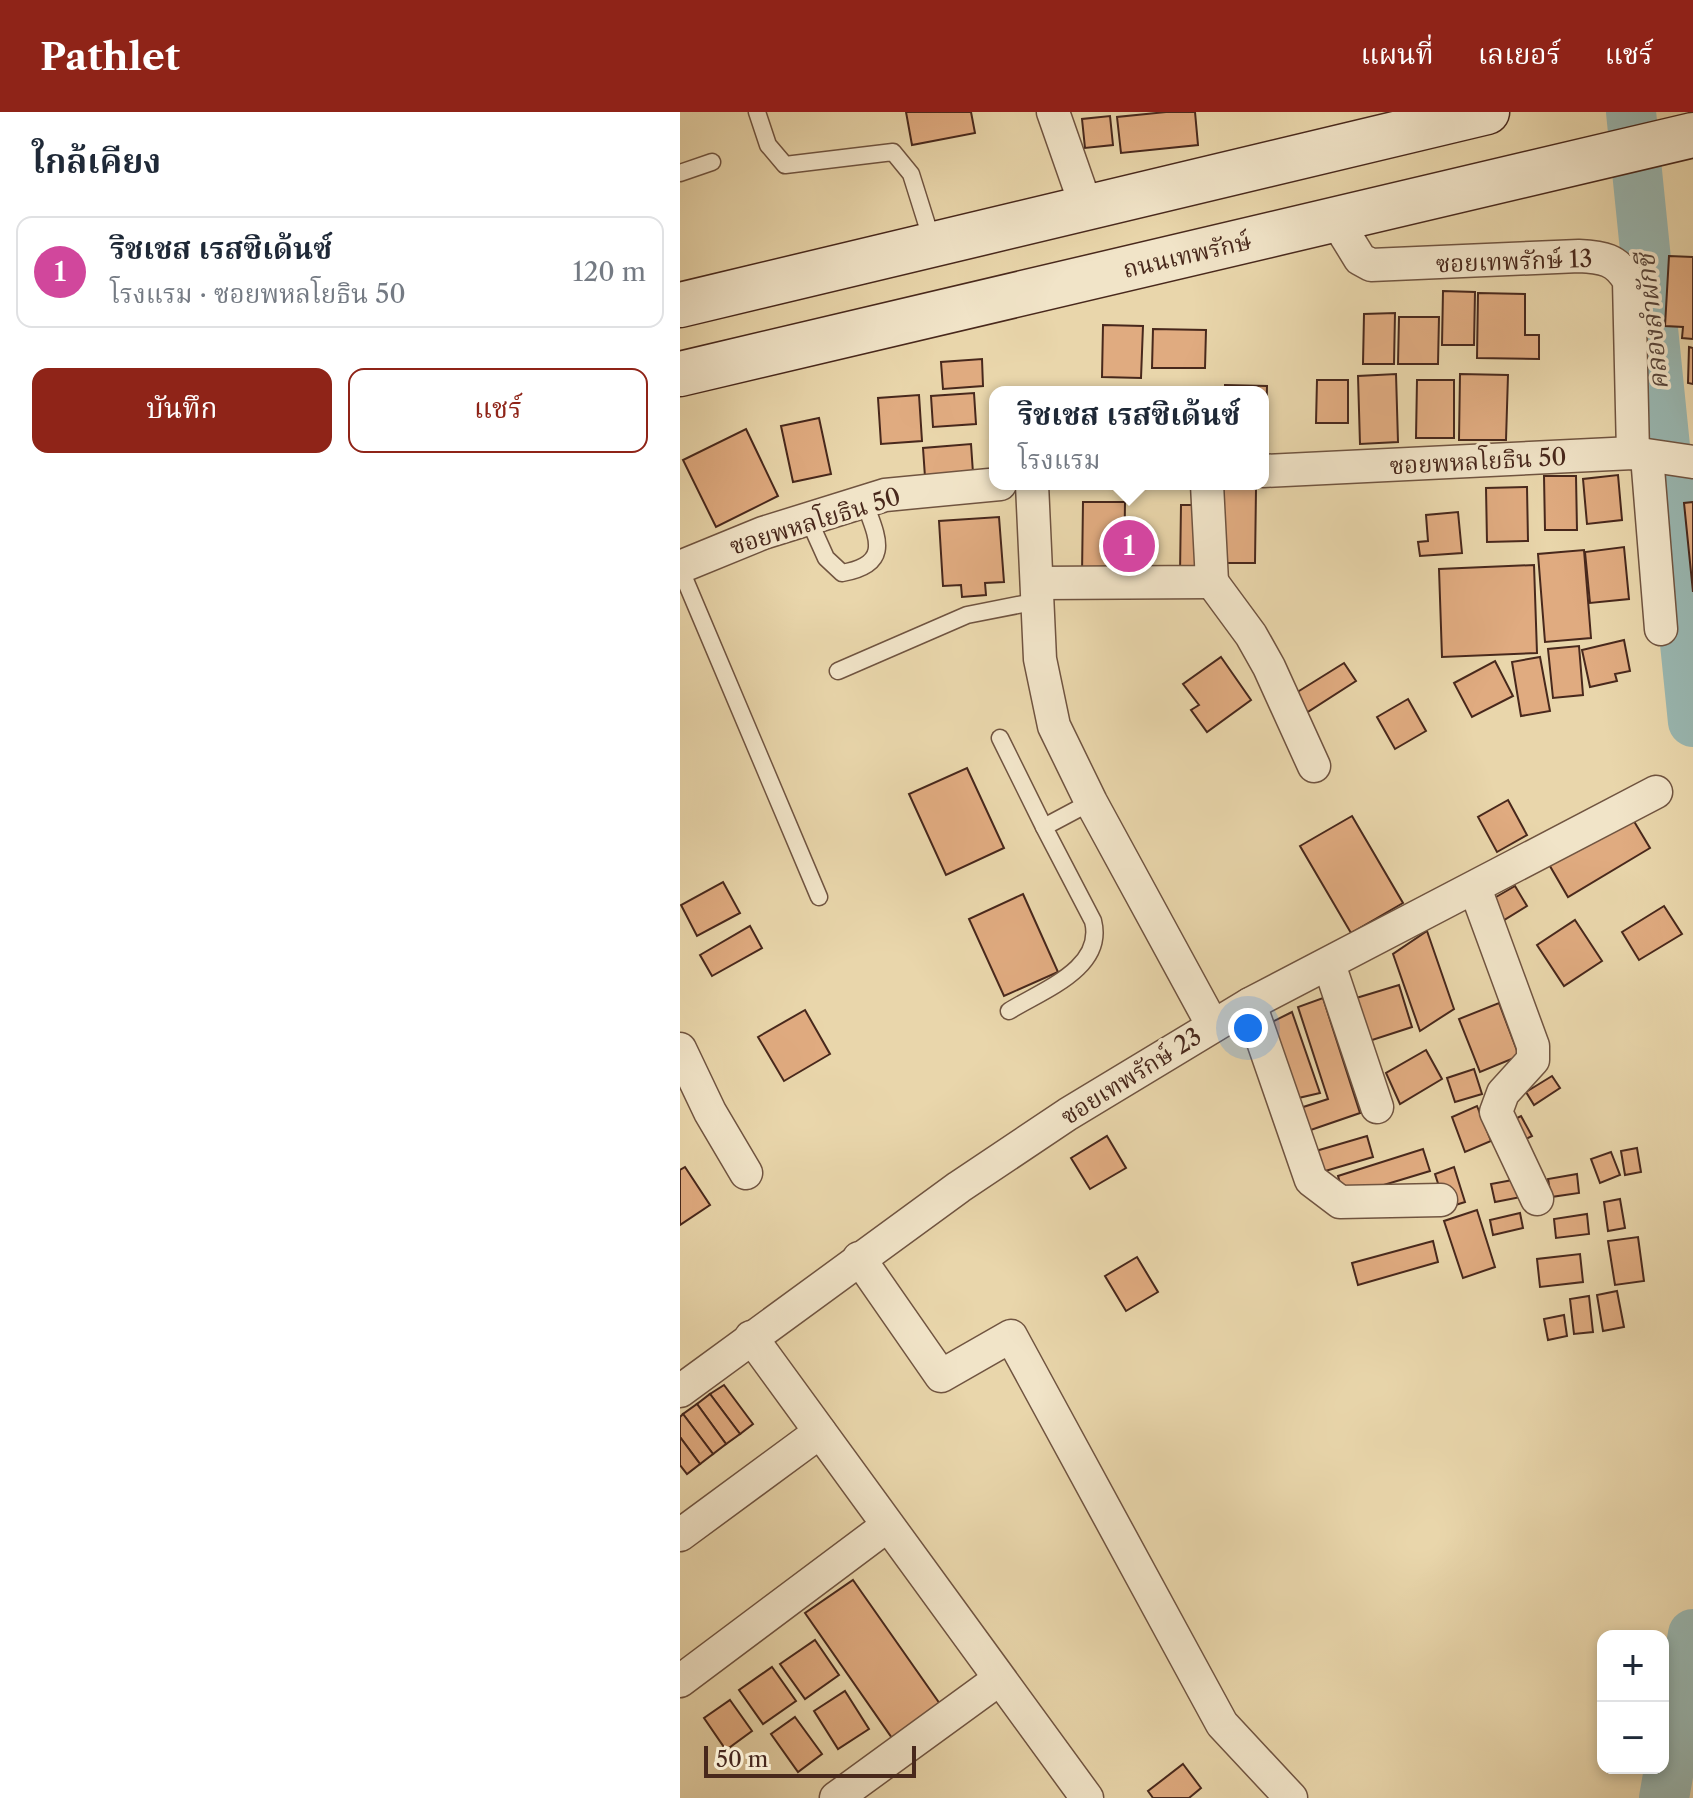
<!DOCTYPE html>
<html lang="th">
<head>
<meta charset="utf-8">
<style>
	:root { --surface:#fff; --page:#f2f2f3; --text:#1f2937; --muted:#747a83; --line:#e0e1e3; --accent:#8f2418 }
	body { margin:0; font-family:"Libre Caslon Text","Noto Serif Thai",serif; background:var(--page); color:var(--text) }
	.controls { position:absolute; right:24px; bottom:24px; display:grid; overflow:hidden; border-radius:16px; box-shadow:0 4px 12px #0003 }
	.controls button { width:72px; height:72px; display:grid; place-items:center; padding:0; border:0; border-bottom:2px solid var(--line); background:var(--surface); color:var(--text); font:40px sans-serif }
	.scale { position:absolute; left:24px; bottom:20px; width:212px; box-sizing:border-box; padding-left:8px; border:4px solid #48281c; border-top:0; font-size:22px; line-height:28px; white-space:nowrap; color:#48281c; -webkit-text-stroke:6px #f1e4c8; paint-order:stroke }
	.you { position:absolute; left:568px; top:916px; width:28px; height:28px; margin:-20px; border:6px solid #fff; border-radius:50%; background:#1a73e8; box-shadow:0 0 0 12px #1a73e833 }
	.badge { display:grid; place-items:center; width:52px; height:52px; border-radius:50%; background:var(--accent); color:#fff; font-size:26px; font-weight:700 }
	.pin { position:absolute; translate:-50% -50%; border:4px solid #fff; box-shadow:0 2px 8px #0006 }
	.popup { position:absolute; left:309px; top:274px; width:280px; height:104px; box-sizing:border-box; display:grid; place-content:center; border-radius:16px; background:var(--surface); filter:drop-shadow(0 2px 6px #0005); font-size:26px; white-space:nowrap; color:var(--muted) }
	.popup b { font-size:30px; color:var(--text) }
	.popup::after { content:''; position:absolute; left:50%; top:100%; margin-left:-16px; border:16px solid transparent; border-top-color:var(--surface) }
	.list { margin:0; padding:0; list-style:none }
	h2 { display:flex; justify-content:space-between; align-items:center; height:104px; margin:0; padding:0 32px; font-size:34px }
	h2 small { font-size:26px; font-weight:400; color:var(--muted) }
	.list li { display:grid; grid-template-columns:52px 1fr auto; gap:24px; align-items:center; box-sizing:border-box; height:112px; margin:0 16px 16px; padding:0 16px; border:2px solid var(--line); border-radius:16px }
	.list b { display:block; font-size:30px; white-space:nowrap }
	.list p { margin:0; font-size:26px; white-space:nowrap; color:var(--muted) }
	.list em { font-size:26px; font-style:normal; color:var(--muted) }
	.actions { display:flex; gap:16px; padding:24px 32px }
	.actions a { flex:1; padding:18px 0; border:2px solid var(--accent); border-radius:16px; text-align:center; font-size:28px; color:var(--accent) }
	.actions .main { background:var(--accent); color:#fff }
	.map { position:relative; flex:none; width:1013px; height:1686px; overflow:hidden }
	header { display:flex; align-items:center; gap:48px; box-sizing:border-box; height:112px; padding:0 40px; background:var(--accent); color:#fff }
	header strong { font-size:38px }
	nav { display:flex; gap:44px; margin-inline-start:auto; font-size:28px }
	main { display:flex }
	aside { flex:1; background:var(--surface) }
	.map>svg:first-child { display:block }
</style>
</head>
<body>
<header>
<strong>Pathlet</strong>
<nav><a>แผนที่</a><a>เลเยอร์</a><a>แชร์</a></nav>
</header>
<main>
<aside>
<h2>ใกล้เคียง<small></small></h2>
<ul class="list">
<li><span class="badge" style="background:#d1479c">1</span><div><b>ริชเชส เรสซิเด้นซ์</b><p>โรงแรม · ซอยพหลโยธิน 50</p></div><em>120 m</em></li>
</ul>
<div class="actions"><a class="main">บันทึก</a><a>แชร์</a></div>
</aside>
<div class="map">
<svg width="1013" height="1686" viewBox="0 0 1013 1686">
	<rect width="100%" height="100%" fill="#e9d6ab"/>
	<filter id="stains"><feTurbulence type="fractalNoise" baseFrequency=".0025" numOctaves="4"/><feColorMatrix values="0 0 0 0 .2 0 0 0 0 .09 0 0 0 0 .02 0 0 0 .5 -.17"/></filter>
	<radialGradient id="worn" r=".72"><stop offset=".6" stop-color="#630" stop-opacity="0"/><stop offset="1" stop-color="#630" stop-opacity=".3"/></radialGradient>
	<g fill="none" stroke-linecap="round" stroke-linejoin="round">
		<!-- river -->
		<g stroke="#99b7b1" stroke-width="50">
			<path d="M951,0L1013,610"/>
			<path d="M984,1686L1013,1522"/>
		</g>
	</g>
	<!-- building -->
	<g fill="#e0ab80" stroke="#48281c" stroke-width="2">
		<path d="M226,0H291L295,21L232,33Z"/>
		<path d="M486,0H515L518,33L441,41L437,5Z"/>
		<path d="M430,4L433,33L405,36L402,7Z"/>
		<path d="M989,144L1013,145V227L1002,226L1003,215L985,214Z"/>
		<path d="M763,179L795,180L794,233H762Z"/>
		<path d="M798,181L845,182V223H859V247L797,246Z"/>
		<path d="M715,201L714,252H683L684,202Z"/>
		<path d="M719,205H759L758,252H718Z"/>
		<path d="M423,213L463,214L461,266L422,265Z"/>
		<path d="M473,217L526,218L525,256H472Z"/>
		<path d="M1009,235L1013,236V272L1008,271Z"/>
		<path d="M302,247L303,274L263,277L261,250Z"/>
		<path d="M716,262L718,330L680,332L678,264Z"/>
		<path d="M780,262L828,263L826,328H779Z"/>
		<path d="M637,268H668V311H636Z"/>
		<path d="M737,268H774V326H736Z"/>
		<path d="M545,273L587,274L586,329H583V280H545Z"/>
		<path d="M369,275L370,280H330L329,278Z"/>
		<path d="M294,281L296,312L253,315L251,284Z"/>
		<path d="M239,283L242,329L201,332L198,286Z"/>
		<path d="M139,306L151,362L113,370L101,314Z"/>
		<path d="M66,317L98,384L36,415L3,348Z"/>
		<path d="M291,332L293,361L245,365L243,336Z"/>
		<path d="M938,363L942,408L907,412L903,367Z"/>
		<path d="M864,364H896L897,418H865Z"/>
		<path d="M847,375L848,429L807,430L806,376Z"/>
		<path d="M536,376L576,377L575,451H535Z"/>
		<path d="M403,390H445L444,463H402Z"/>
		<path d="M1013,390V480L1004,391Z"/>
		<path d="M501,393H521L520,462H500Z"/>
		<path d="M778,400L782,441L740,444L738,430L748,429L746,403Z"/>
		<path d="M319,405L324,470L305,471L306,483L282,485L281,473L263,474L259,409Z"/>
		<path d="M944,435L949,487L910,491L905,440Z"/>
		<path d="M904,438L911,526L865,530L858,442Z"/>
		<path d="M854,453L857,541L762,545L759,457Z"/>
		<path d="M944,528L950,559L935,562L937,569L910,575L902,538Z"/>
		<path d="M899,534L903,583L873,586L868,537Z"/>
		<path d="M541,545L571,588L527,620L511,598L519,593L503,572Z"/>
		<path d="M860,545L870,599L841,604L832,550Z"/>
		<path d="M815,549L833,584L792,605L774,571Z"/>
		<path d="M664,551L676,569L623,603L611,584Z"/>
		<path d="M728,587L746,619L715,637L697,605Z"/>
		<path d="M287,656L324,736L266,763L229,682Z"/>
		<path d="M828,688L847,723L817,740L798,705Z"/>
		<path d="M949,701L970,736L888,785L867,749Z"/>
		<path d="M672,704L723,791L671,821L620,734Z"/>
		<path d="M43,770L60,801L17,824L1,793Z"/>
		<path d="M835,774L847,794L816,813L804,792Z"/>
		<path d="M343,782L378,860L324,884L289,807Z"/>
		<path d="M984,794L1002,822L959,848L942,820Z"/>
		<path d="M895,808L922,849L884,874L857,833Z"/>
		<path d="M70,814L82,836L32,864L20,843Z"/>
		<path d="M747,819L774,897L740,919L713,842Z"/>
		<path d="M719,873L732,915L686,930L673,887Z"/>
		<path d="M643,886L680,1001L622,1021L614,998L648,987L618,895Z"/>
		<path d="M819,891L839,944L800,960L779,907Z"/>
		<path d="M125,898L150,942L104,969L78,925Z"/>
		<path d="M612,900L640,981L614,987L584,914Z"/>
		<path d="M746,938L762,967L720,992L706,961Z"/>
		<path d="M794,957L802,982L775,990L767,966Z"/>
		<path d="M872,964L880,976L854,993L846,980Z"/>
		<path d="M797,994L811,1029L785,1040L772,1005Z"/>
		<path d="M841,1004L852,1024L836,1032L825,1012Z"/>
		<path d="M427,1024L446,1056L410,1077L391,1046Z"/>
		<path d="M687,1024L693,1045L635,1062L629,1041Z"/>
		<path d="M957,1036L961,1060L945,1063L941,1039Z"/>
		<path d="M743,1037L750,1059L664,1085L658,1064Z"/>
		<path d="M931,1040L940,1063L920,1071L911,1047Z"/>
		<path d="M5,1055L30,1093L0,1113V1058Z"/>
		<path d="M774,1055L785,1090L766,1096L755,1062Z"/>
		<path d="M897,1062L899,1081L871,1085L868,1067Z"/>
		<path d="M838,1067L841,1085L815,1090L811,1072Z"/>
		<path d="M940,1087L945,1116L928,1119L924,1090Z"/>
		<path d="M797,1098L815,1155L783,1166L764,1109Z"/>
		<path d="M840,1101L843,1116L813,1123L810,1108Z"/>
		<path d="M907,1102L909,1122L876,1126L874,1107Z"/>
		<path d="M958,1125L964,1169L935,1173L928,1129Z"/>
		<path d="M753,1129L758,1150L678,1173L672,1151Z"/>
		<path d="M900,1142L903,1170L860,1175L857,1147Z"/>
		<path d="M457,1145L478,1180L446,1199L425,1164Z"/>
		<path d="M937,1179L944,1215L923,1219L917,1183Z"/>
		<path d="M909,1184L913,1220L894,1222L890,1187Z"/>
		<path d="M884,1203L887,1224L868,1228L864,1207Z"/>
		<path d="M44,1273L73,1312L60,1322L30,1282Z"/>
		<path d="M30,1282L60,1322L46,1332L17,1292Z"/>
		<path d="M17,1292L46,1332L33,1342L3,1302Z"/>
		<path d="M3,1302L33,1342L20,1352L0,1325V1305Z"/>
		<path d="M0,1325L20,1352L7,1362L0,1353Z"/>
		<path d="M173,1468L260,1592L212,1626L125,1501Z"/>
		<path d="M135,1528L159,1563L125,1587L100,1552Z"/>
		<path d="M92,1555L116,1589L83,1612L59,1578Z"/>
		<path d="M165,1579L189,1617L158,1637L134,1599Z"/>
		<path d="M50,1588L72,1619L46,1638L24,1606Z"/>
		<path d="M115,1605L142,1642L118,1660L91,1622Z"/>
		<path d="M503,1652L521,1676L509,1686H473L468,1679Z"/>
	</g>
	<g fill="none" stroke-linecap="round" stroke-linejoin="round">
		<defs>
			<g id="service">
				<path d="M77,0L88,33L105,53L213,40L231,62L253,132"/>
				<path d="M0,61L32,50"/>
				<path d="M128,406L146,446L162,461C213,452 197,425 184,389"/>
				<path d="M0,456L139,785"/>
				<path d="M158,559L287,503L358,489"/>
				<path d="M320,626L364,715"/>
				<path d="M329,899C363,878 425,856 413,809L364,715L411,690"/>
			</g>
			<g id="minor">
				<path d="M373,0L407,97"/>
				<path d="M656,108L680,147L691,153L899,144C922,145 937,147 949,169L953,341"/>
				<path d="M967,344L981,517"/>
				<path d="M583,359L953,341L1013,350"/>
				<path d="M352,372L360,547L374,614L411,690L533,914"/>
				<path d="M0,455L83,421L205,383L320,372"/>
				<path d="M532,470L571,523L589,555L634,654"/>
				<path d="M357,471L532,470L527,372"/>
				<path d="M795,776L853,934V948L823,981L816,1000L857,1087"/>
				<path d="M649,852L697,995"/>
				<path d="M570,892L631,1068L660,1090L761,1088"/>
				<path d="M0,937L30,1000L66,1061"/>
				<path d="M179,1146L261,1264L331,1224L542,1612L611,1686"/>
				<path d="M71,1225L407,1686"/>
				<path d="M0,1279L279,1075L388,1002L570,892L976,680"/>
				<path d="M0,1423L140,1320"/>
				<path d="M0,1569L207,1414"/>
				<path d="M156,1686L318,1568"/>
			</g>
			<g id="secondary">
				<path d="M0,193L807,0"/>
				<path d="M0,262L1013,23"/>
			</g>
		</defs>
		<!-- service casing -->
		<use href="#service" stroke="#705440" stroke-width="19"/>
		<!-- minor casing -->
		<use href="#minor" stroke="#705440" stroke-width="35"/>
		<!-- secondary casing -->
		<use href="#secondary" stroke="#48281c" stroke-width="47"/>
		<!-- service -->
		<use href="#service" stroke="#f1e4c8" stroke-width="16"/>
		<!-- minor -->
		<use href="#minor" stroke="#f1e4c8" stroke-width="32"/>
		<!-- secondary -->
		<use href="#secondary" stroke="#f1e4c8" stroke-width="44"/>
	</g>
	<g text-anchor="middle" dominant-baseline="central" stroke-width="7" stroke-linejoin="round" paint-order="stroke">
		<!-- street labels -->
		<g font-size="24" fill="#48281c" stroke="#f1e4c8">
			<text transform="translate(507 143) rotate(-13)">ถนนเทพรักษ์</text>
			<text transform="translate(834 149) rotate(-2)">ซอยเทพรักษ์ 13</text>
			<text transform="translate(798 349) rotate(-3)">ซอยพหลโยธิน 50</text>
			<text transform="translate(135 409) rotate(-17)">ซอยพหลโยธิน 50</text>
			<text transform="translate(451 964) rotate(-32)">ซอยเทพรักษ์ 23</text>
		</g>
		<!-- water labels -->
		<g font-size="26" font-style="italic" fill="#58453a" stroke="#f1e4c8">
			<text transform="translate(972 210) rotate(-96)">คลองลำผักชี</text>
		</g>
	</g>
	<rect width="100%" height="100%" filter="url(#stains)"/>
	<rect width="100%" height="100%" fill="url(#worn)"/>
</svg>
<div class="controls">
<button>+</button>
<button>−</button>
</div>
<div class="scale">50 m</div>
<div class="you"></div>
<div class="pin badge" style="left:449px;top:434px;background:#d1479c">1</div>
<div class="popup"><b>ริชเชส เรสซิเด้นซ์</b>โรงแรม</div>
</div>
</main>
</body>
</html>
